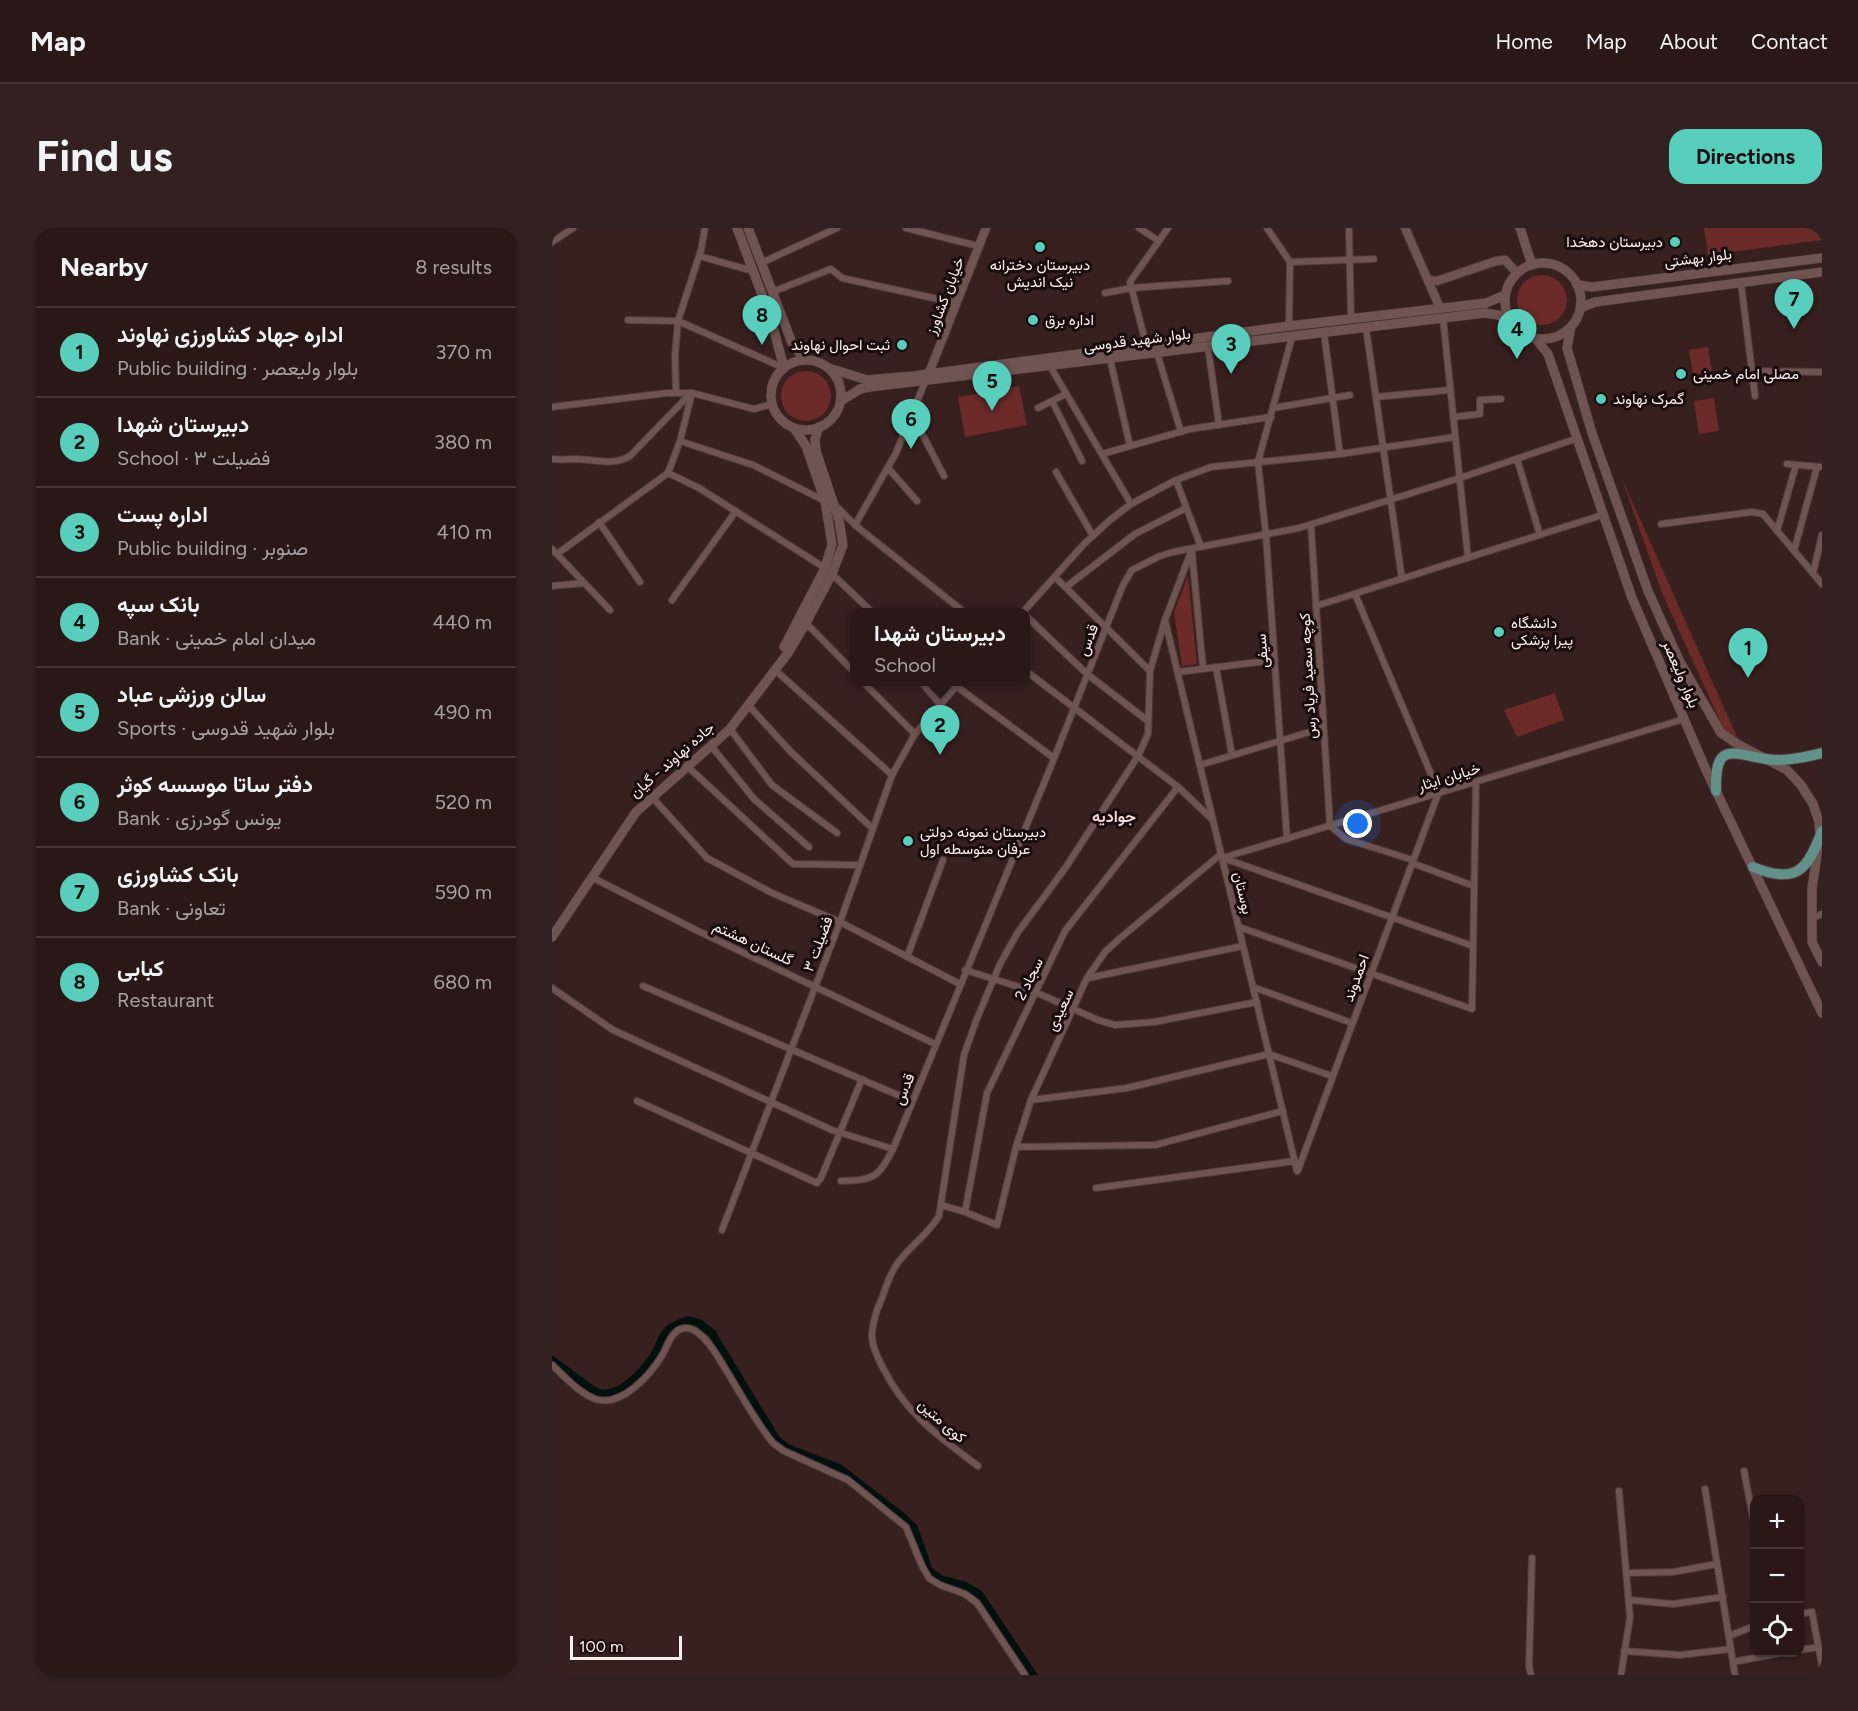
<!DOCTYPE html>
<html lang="en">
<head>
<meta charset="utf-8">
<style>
	:root { --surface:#2a1817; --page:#322120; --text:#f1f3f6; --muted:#a5a0a1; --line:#463736; --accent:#5acebd }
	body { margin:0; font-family:Figtree,Vazirmatn,sans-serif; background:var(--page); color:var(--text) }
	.controls { position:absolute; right:18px; bottom:18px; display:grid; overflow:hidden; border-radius:12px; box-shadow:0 2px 4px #0004 }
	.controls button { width:54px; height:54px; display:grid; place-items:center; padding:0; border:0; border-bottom:2px solid var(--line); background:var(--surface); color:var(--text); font:30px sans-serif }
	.scale { position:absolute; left:18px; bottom:15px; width:112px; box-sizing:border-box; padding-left:6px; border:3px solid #fdefee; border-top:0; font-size:16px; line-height:21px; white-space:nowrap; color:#fdefee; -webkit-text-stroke:4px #180d0c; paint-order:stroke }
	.you { position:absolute; left:806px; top:596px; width:21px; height:21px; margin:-15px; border:4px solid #fff; border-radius:50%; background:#1a73e8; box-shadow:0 0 0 9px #1a73e833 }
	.badge { display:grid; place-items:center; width:39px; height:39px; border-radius:50%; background:var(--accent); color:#111; font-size:20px; font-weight:700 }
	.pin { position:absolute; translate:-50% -50px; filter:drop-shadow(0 2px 3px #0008) }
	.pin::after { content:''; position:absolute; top:32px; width:21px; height:18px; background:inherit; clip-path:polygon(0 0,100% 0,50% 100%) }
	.popup { position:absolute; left:298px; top:380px; width:180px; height:78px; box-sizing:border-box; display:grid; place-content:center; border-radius:12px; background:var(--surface); filter:drop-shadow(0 2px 4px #0005); font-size:20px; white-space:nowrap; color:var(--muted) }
	.popup b { font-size:22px; color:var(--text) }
	.popup::after { content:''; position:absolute; left:50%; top:100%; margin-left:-12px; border:12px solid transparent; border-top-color:var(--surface) }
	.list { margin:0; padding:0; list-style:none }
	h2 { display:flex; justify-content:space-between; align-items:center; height:78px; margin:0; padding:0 24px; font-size:26px }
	h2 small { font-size:20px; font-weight:400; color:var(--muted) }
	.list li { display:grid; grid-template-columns:39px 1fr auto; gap:18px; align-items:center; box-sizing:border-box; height:90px; padding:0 24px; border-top:2px solid var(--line) }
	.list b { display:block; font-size:22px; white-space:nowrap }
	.list p { margin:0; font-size:20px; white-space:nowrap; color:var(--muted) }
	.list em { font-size:20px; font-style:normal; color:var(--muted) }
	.icon { flex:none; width:33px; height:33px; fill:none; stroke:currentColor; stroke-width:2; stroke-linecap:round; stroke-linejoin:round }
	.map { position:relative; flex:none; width:1270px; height:1447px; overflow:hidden; border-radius:18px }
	header { display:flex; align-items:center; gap:36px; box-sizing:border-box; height:84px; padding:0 30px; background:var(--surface); border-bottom:2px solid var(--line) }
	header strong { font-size:28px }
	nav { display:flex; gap:33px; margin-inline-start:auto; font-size:21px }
	.intro { display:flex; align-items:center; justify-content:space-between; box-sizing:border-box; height:144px; padding:0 36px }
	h1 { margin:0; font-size:42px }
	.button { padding:15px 27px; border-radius:18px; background:var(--accent); color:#111; font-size:21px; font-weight:700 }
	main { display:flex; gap:36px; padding:0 36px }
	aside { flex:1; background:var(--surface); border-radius:18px; box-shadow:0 2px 4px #0004 }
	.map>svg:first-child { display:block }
</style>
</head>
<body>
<header>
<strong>Map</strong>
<nav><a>Home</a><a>Map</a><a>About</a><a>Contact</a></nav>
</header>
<div class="intro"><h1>Find us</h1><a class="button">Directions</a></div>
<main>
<aside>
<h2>Nearby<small>8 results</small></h2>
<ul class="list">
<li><span class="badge">1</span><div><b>اداره جهاد کشاورزی نهاوند</b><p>Public building · بلوار ولیعصر</p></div><em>370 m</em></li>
<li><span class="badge">2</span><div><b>دبیرستان شهدا</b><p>School · فضیلت ۳</p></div><em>380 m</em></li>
<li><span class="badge">3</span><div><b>اداره پست</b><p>Public building · صنوبر</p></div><em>410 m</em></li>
<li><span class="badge">4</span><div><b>بانک سپه</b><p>Bank · میدان امام خمینی</p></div><em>440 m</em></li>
<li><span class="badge">5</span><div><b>سالن ورزشی عباد</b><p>Sports · بلوار شهید قدوسی</p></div><em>490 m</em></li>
<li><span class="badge">6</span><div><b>دفتر ساتا موسسه کوثر</b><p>Bank · یونس گودرزی</p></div><em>520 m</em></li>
<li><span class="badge">7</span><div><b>بانک کشاورزی</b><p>Bank · تعاونی</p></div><em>590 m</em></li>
<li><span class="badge">8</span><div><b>کبابی</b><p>Restaurant</p></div><em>680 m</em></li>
</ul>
</aside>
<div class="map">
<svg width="1270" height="1447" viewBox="0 0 1270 1447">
	<rect width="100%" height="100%" fill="#38201f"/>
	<!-- green -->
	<g fill="#6c2a29">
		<path d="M1152,0H1270V12L1156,27Z"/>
		<circle cx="990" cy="72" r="25"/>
		<path d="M1156,119L1160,144L1141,147L1137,122Z"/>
		<circle cx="254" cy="168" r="25"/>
		<path d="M467,158L475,197L413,209L406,169Z"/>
		<path d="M1162,170L1167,203L1147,206L1142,173Z"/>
		<path d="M1070,251L1185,509L1174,506L1110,365Z"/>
		<path d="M636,348L645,436L630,438L622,384Z"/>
		<path d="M1003,465L1012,492L965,509L952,482Z"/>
	</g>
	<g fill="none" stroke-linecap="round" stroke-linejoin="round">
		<!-- canal -->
		<path stroke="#02110e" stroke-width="8" d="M0,1132L42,1163C65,1175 93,1142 104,1124C108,1117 109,1109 115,1103C120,1097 128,1095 136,1092L147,1095L160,1105L224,1211L235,1220L287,1240L352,1290L362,1300L377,1343L388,1351L411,1357L427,1366L481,1447"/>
		<defs>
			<g id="minor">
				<path d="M354,0L426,18"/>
				<path d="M587,0L607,13"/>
				<path d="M715,0L738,34L737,98"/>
				<path d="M797,2L799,91"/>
				<path d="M0,14L21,0"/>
				<path d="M147,28L201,43"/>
				<path d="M738,34L822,31"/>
				<path d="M209,35L285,0"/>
				<path d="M1189,55L1203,168"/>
				<path d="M220,64L279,41L290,50L404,75"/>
				<path d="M553,65L579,60L676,53"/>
				<path d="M891,90L916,330"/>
				<path d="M76,92L126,93L232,140"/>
				<path d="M814,100L850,351"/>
				<path d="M772,105L788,226"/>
				<path d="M594,116L578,54L616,0"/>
				<path d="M656,119L667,197"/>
				<path d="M605,125L629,204"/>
				<path d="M558,131L578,218"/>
				<path d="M498,138L579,276"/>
				<path d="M1199,143L1270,144"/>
				<path d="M124,165L123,127L126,93L149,22L153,0"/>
				<path d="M824,169L898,162"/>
				<path d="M500,173L530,233"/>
				<path d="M0,179L115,165H140L202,181L220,176"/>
				<path d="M486,180L514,166"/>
				<path d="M721,180L798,167"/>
				<path d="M360,186L392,248"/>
				<path d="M901,189L928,186V172L949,171"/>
				<path d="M128,213L201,237L273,273"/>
				<path d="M550,226L638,201L719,189"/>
				<path d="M0,231C8,232 16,231 25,231C44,232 61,238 78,228L139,165"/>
				<path d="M965,231L988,307"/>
				<path d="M1235,236L1270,239"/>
				<path d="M336,240L365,273"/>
				<path d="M504,244L541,308"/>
				<path d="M116,245L147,260L273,340"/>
				<path d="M624,252L649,319"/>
				<path d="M285,279L303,297L412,384"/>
				<path d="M47,294L88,354"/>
				<path d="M1109,296L1200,284L1211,286L1270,356"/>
				<path d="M303,297L344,225L373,154"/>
				<path d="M759,297L778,598L794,611L861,632"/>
				<path d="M1225,303L1244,237"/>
				<path d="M0,321L58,382"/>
				<path d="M1242,323L1265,239"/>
				<path d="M640,325L651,440"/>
				<path d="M5,326L116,245L128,213L140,165"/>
				<path d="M1261,345L1270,307"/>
				<path d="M280,346L320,384"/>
				<path d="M503,349L598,443"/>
				<path d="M0,358L32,355"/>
				<path d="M514,359L583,306L634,280"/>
				<path d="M803,366L887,565"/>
				<path d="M120,372L184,283"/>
				<path d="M764,378L1050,287"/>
				<path d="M471,384L532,316L558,292L579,276L624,252L659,239L788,226L903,209"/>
				<path d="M474,388L535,446L596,493"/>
				<path d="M613,392L745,943"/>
				<path d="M254,395L302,444"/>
				<path d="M664,439L680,527"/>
				<path d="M222,441L340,547"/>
				<path d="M474,443L626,559L660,591"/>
				<path d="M626,444L723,432"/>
				<path d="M311,454L363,506"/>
				<path d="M369,454L388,476"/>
				<path d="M404,458L502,530"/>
				<path d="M197,478L239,524L321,601"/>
				<path d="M178,501L220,557L285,605"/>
				<path d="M160,519L202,571L257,619"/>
				<path d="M648,537L771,500"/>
				<path d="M135,538L241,636L308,637"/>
				<path d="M100,569L155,630L220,665L288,694L408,756"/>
				<path d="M735,611L714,308L706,234L740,109"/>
				<path d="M670,630L1132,491"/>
				<path d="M671,630L921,718"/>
				<path d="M860,635L922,658"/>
				<path d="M41,650L146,703L383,816"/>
				<path d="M1261,690L1270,686"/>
				<path d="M687,699L920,781L924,554"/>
				<path d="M355,729L391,632"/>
				<path d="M413,742L483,764L546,792L563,797L602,794L705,774"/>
				<path d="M536,750L691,718"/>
				<path d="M91,758L360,873"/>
				<path d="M701,759L800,795"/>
				<path d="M0,760L61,802L280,902L341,921"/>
				<path d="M479,872L575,860L717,826L780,848"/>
				<path d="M85,873L265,955L269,950L310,851"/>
				<path d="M464,919L603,917L731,883"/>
				<path d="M746,942L886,566"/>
				<path d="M289,953C322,952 326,950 341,921L497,543L571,357L580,342L608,328L621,324L747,300L908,250L1023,211"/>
				<path d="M544,960L743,933"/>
				<path d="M389,977L413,984L445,997L464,919L479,872L535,750L553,724L567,711L669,626"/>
				<path d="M413,984L435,865L513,703L626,559"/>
				<path d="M170,1002L288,694L340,547L363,506L408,454"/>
				<path d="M0,1137C13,1149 27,1165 43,1171C70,1180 99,1146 111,1126C115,1118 118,1108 125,1103C132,1098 140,1100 146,1105C158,1114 166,1129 174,1142C189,1166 202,1192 221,1215L232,1223L296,1252L349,1295L354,1299L370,1338L377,1350L388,1357L413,1366L425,1375L473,1447"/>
				<path d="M426,1238C386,1208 354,1186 331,1140C326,1130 319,1117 320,1105C321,1093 325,1081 330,1070C334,1058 338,1046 345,1036C357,1018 376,1007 387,988L412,827L424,793L448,736L466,704L514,639L586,528L596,506L598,443L613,392L640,321"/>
				<path d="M1192,1243L1202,1295"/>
				<path d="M1153,1261L1183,1447"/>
				<path d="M1067,1263L1078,1389L1069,1447"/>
				<path d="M1075,1345L1121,1344L1165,1336"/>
				<path d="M1077,1372L1121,1376L1171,1369"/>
				<path d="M1248,1386L1260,1384L1270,1438"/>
				<path d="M1177,1408L1202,1398"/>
				<path d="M1248,1422L1267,1419"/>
				<path d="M1072,1423L1128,1427L1179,1421"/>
				<path d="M1181,1434L1234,1424"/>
				<path d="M979,1447L977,1438L980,1330"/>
			</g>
			<g id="tertiary">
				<path d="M853,0L888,80"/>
				<path d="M876,52L885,53L944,33L953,32L965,45"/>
				<path d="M377,145L434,0"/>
			</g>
			<g id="secondary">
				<path d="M185,0L218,88L232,140"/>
				<path d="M196,0L240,115L253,132"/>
				<path d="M968,0L980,37"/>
				<circle cx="991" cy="73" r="38"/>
				<path d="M1025,57L1040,59L1270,30"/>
				<path d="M1028,80L1043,74L1270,44"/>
				<path d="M1019,99L1015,120L1040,205L1096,363L1128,434L1169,505L1187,517L1235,542L1249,557L1261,576L1267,594L1268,607L1260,660V714L1270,734"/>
				<path d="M984,111L996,126L1080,370L1154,542L1270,785"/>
				<circle cx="254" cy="167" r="35"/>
				<path d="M277,140L315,152L361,148L737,98L934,75L953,67"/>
				<path d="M289,173L308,161L318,159L933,85L946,87L959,94"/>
				<path d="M232,419L273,340L280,316L273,273L254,218L242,200"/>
				<path d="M0,709L84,584L178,501L236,425L254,395L280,346L291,317L287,292L264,223L263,211L267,199"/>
			</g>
			<g id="primary">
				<path d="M1164,563C1163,514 1178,525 1214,531C1232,534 1253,529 1270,525"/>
				<path d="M1201,639C1244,657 1256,642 1270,603"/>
			</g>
		</defs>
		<!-- minor casing -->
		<use href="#minor" stroke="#4f3c3b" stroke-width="8"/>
		<!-- tertiary casing -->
		<use href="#tertiary" stroke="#4f3c3b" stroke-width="10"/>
		<!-- secondary casing -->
		<use href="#secondary" stroke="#4f3c3b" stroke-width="10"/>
		<!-- primary casing -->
		<use href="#primary" stroke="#4f3c3b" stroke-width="12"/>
		<!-- minor -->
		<use href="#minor" stroke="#705452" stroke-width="6"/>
		<!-- tertiary -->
		<use href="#tertiary" stroke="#705452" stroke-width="8"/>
		<!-- secondary -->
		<use href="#secondary" stroke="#705452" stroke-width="9"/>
		<!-- primary -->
		<use href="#primary" stroke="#619188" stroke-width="10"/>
	</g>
	<!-- markers -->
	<g fill="#5acebd" stroke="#180d0c" stroke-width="2">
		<circle cx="1123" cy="14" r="6"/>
		<circle cx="488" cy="19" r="6"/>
		<circle cx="481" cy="92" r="6"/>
		<circle cx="350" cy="117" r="6"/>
		<circle cx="1129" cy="146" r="6"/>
		<circle cx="1049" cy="171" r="6"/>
		<circle cx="947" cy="404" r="6"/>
		<circle cx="356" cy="613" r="6"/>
	</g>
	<g text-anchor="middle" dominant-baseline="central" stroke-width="6" stroke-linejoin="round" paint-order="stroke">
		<!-- poi labels -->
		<g font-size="15" fill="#fdefee" stroke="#180d0c" text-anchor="start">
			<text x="1111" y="14" text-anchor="end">دبیرستان دهخدا</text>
			<text x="488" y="37" text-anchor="middle">دبیرستان دخترانه<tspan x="488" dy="17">نیک اندیش</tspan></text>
			<text x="493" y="92">اداره برق</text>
			<text x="338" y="117" text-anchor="end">ثبت احوال نهاوند</text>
			<text x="1141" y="146">مصلی امام خمینی</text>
			<text x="1061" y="171">گمرک نهاوند</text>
			<text x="959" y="395">دانشگاه<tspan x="959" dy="17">پیرا پزشکی</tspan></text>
			<text x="368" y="604">دبیرستان نمونه دولتی<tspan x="368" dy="17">عرفان متوسطه اول</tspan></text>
		</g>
		<!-- street labels -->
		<g font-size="15" fill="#fdefee" stroke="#180d0c">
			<text transform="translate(1146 30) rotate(-7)">بلوار بهشتی</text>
			<text transform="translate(393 68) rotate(-69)">خیابان کشاورز</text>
			<text transform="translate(585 112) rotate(-7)">بلوار شهید قدوسی</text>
			<text transform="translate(536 412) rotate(-69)">قدس</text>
			<text transform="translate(710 423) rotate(-94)">سیفی</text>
			<text transform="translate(1129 446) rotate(67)">بلوار ولیعصر</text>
			<text transform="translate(756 448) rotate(-93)">کوچه سعید فریاد رس</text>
			<text transform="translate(120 532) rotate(-41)">جاده نهاوند - گیان</text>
			<text transform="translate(897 549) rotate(-17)">خیابان ایثار</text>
			<text transform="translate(691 665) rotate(77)">بوستان</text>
			<text transform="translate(201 715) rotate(25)">گلستان هشتم</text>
			<text transform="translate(266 716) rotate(-69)">فضیلت ۳</text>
			<text transform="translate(804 750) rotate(-70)">احمدوند</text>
			<text transform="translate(477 751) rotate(-64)">سجاد 2</text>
			<text transform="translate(508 782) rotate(-65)">سعیدی</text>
			<text transform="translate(352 861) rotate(-68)">قدس</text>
			<text transform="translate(390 1193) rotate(41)">کوی متین</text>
		</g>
		<!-- neighbourhood labels -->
		<g font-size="16" font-weight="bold" fill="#f5d4d1" stroke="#180d0c">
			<text x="562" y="588">جوادیه</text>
		</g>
	</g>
</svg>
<div class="controls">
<button>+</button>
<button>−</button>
<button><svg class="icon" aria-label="locate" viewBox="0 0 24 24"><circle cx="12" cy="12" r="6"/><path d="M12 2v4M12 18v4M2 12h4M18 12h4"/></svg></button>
</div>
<div class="scale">100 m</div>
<div class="you"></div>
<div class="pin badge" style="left:1196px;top:450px">1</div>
<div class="pin badge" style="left:388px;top:527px">2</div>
<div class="popup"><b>دبیرستان شهدا</b>School</div>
<div class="pin badge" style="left:679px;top:146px">3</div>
<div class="pin badge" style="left:965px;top:131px">4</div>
<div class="pin badge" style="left:440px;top:183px">5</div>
<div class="pin badge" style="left:359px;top:221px">6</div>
<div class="pin badge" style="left:1242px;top:101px">7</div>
<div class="pin badge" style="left:210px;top:117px">8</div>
</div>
</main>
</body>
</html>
